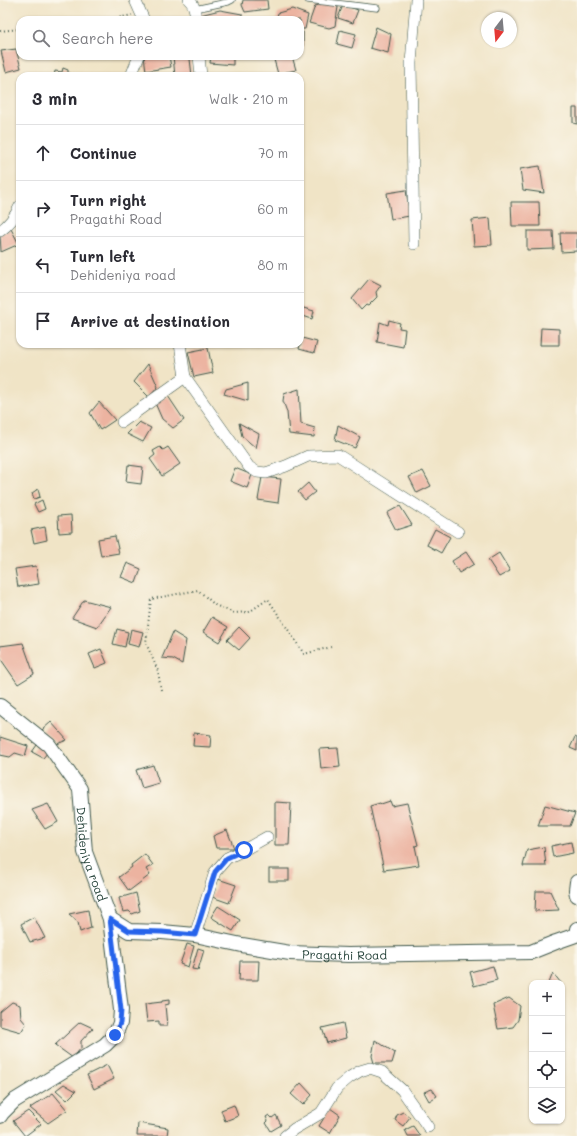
<!DOCTYPE html>
<html lang="en">
<head>
<meta charset="utf-8">
<style>
	:root { --surface:#fff; --page:#f7f7f7; --text:#2b2b33; --muted:#7c7c81; --line:#e1e1e2 }
	body { margin:0; font-family:Mali,sans-serif; background:var(--page); color:var(--text) }
	.controls { position:absolute; right:12px; bottom:12px; display:grid; overflow:hidden; border-radius:8px; box-shadow:0 1px 3px #0004 }
	.controls button { width:36px; height:36px; display:grid; place-items:center; padding:0; border:0; border-bottom:1px solid var(--line); background:var(--surface); color:var(--text); font:20px sans-serif }
	.compass { position:absolute; left:481px; top:12px; width:36px; height:36px; border-radius:50%; background:var(--surface); box-shadow:0 1px 3px #0004; rotate:196deg }
	.stop { position:absolute; width:12px; height:12px; margin:-9px; border:3px solid #2563eb; border-radius:50%; background:#fff }
	.stop.end { background:#2563eb; border-color:#fff; box-shadow:0 1px 4px #0008 }
	.list { margin:0; padding:0; list-style:none }
	h2 { display:flex; justify-content:space-between; align-items:center; height:52px; margin:0; padding:0 16px; font-size:17px }
	h2 small { font-size:13px; font-weight:400; color:var(--muted) }
	.list li { display:grid; grid-template-columns:26px 1fr auto; gap:12px; align-items:center; box-sizing:border-box; height:56px; padding:0 16px; border-top:1px solid var(--line) }
	.list b { display:block; font-size:15px; white-space:nowrap }
	.list p { margin:0; font-size:13px; white-space:nowrap; color:var(--muted) }
	.list em { font-size:13px; font-style:normal; color:var(--muted) }
	.icon { flex:none; width:22px; height:22px; fill:none; stroke:currentColor; stroke-width:2; stroke-linecap:round; stroke-linejoin:round }
	.map { position:relative; flex:none; width:577px; height:1136px; overflow:hidden }
	.search { position:absolute; background:var(--surface); box-shadow:0 1px 3px #0004; left:16px; top:16px; width:288px; height:44px; display:flex; align-items:center; gap:10px; box-sizing:border-box; padding:0 14px; border-radius:12px; color:var(--muted); font-size:15px }
	.panel { position:absolute; background:var(--surface); box-shadow:0 1px 3px #0004; left:16px; top:72px; width:288px; height:276px; border-radius:12px }
	.map>svg:first-child { display:block }
</style>
</head>
<body>
<div class="map">
<svg width="577" height="1136" viewBox="0 0 577 1136">
	<rect width="100%" height="100%" fill="#fbf7ec"/>
	<filter id="ink" filterUnits="userSpaceOnUse"><feTurbulence type="fractalNoise" baseFrequency=".025" numOctaves="2"/><feDisplacementMap in="SourceGraphic" scale="8" xChannelSelector="R" yChannelSelector="G"/><feConvolveMatrix kernelMatrix="1 2 1 2 8 2 1 2 1" color-interpolation-filters="sRGB"/></filter>
	<filter id="wash" filterUnits="userSpaceOnUse"><feTurbulence type="fractalNoise" baseFrequency=".012" numOctaves="4" result="noise"/><feDisplacementMap in="SourceGraphic" scale="16" xChannelSelector="R" yChannelSelector="G"/><feGaussianBlur stdDeviation="0.9" result="paint"/><feColorMatrix in="noise" values="0 0 0 0 0 0 0 0 0 0 0 0 0 0 0 0 0 1.4 0 .05"/><feComposite in="paint" operator="in"/></filter>
	<g filter="url(#wash)">
		<rect width="100%" height="100%" fill="#f0e4c6"/>
		<g id="blocks">
			<!-- building -->
			<g fill="#ecb3a0">
				<path d="M243,0H267L268,9L245,12L242,5Z"/>
				<path d="M327,3L338,7L335,26L329,28L309,23L315,6Z"/>
				<path d="M343,5L358,10L353,23L338,18Z"/>
				<path d="M292,9L308,15L305,29H300V20H276L278,13Z"/>
				<path d="M220,10L242,14V20H200V15Z"/>
				<path d="M376,27L391,34L388,53L370,48Z"/>
				<path d="M340,30L356,34L352,48L337,44Z"/>
				<path d="M300,32H303V47L300,48Z"/>
				<path d="M16,49L21,68L6,72L1,51Z"/>
				<path d="M144,56H169L171,67L146,71Z"/>
				<path d="M173,56H186L190,59L192,76H175Z"/>
				<path d="M211,56H233V65L210,63Z"/>
				<path d="M273,56H292L296,70L278,74Z"/>
				<path d="M63,68L68,70V73L75,74L74,76H54L55,71L62,72Z"/>
				<path d="M573,108H577V124L573,123Z"/>
				<path d="M540,166L544,193L523,190L520,169Z"/>
				<path d="M406,190L410,216L391,219L387,193Z"/>
				<path d="M511,202H539L540,226H512Z"/>
				<path d="M490,218L492,245L474,246L472,220Z"/>
				<path d="M11,229L19,244L1,252L0,234Z"/>
				<path d="M527,231H553L554,249L527,250Z"/>
				<path d="M560,233H577V251L561,252Z"/>
				<path d="M369,279L381,285L376,292L377,297L368,306L366,305L361,310L352,299Z"/>
				<path d="M300,307L314,311L312,319L303,316L300,325Z"/>
				<path d="M389,320L400,323L399,328L405,329L403,347L377,342L380,322L388,325Z"/>
				<path d="M541,328L559,329V345H540Z"/>
				<path d="M302,338L317,342L314,353L299,349Z"/>
				<path d="M208,348L213,373L194,377L188,352Z"/>
				<path d="M148,364L158,387L149,397L134,382Z"/>
				<path d="M248,383V401L224,394L226,389Z"/>
				<path d="M299,389L301,424L315,428L314,437L289,434L287,412L283,401L284,394Z"/>
				<path d="M168,396L184,420L173,428L162,419L155,403Z"/>
				<path d="M99,402L115,420L100,430L90,413Z"/>
				<path d="M139,422L151,428L143,442L127,434Z"/>
				<path d="M239,423L259,434L256,448L242,436Z"/>
				<path d="M338,425L360,437L355,448L335,440Z"/>
				<path d="M160,447L163,450L168,447L180,464L162,476L150,459L155,455L153,451Z"/>
				<path d="M128,465L143,467L141,484L126,482Z"/>
				<path d="M235,468L252,475L247,488L230,481Z"/>
				<path d="M423,471L431,486L417,493L409,477Z"/>
				<path d="M262,477L281,479L278,503L258,500Z"/>
				<path d="M308,483L315,492L305,500L298,492Z"/>
				<path d="M38,489L40,497L34,499L32,493Z"/>
				<path d="M42,500L45,509L38,512L34,504Z"/>
				<path d="M400,506L412,525L396,530L387,513Z"/>
				<path d="M71,515L72,532L59,533L58,516Z"/>
				<path d="M45,527L47,540L34,543L31,530Z"/>
				<path d="M435,529L450,537L441,553L427,545Z"/>
				<path d="M115,536L119,553L101,556L98,539Z"/>
				<path d="M466,552L474,564L459,573L452,561Z"/>
				<path d="M499,553L510,571L499,577L488,560Z"/>
				<path d="M127,563L141,569L136,583L121,577Z"/>
				<path d="M36,566L39,584L18,587L15,569Z"/>
				<path d="M84,600L111,607L97,627L72,618Z"/>
				<path d="M212,617L228,627L219,642L203,632Z"/>
				<path d="M239,627L250,638L239,650L227,640Z"/>
				<path d="M117,629L128,632L125,647L113,644Z"/>
				<path d="M131,629L143,632L139,647L128,644Z"/>
				<path d="M173,632L186,640L182,664L173,659L162,658Z"/>
				<path d="M23,643L34,674L18,684L0,658V646Z"/>
				<path d="M101,649L107,663L95,668L89,654Z"/>
				<path d="M51,722L67,740L57,744L42,730Z"/>
				<path d="M194,733L211,735L210,747L193,746Z"/>
				<path d="M0,737L28,746L25,756L15,753L10,757L0,755Z"/>
				<path d="M575,737L577,738V751L570,748Z"/>
				<path d="M37,745L48,752L43,758L32,752Z"/>
				<path d="M338,748L340,767L321,769L319,749Z"/>
				<path d="M153,765L159,783L142,788L136,770Z"/>
				<path d="M390,801L392,806L407,803L418,845L415,846L419,865L384,870L370,806L380,803L381,804Z"/>
				<path d="M275,802L291,803L289,845H275Z"/>
				<path d="M48,804L58,822L45,829L32,810Z"/>
				<path d="M545,805L575,813L570,826H538Z"/>
				<path d="M227,830L234,848H216L213,836Z"/>
				<path d="M571,842L573,853L553,857L551,846Z"/>
				<path d="M544,847L546,866H523L527,850Z"/>
				<path d="M145,854L153,865L146,869L150,875L129,891L119,877L132,867L131,865Z"/>
				<rect x="269" y="869" width="20" height="12"/>
				<path d="M218,879L236,885L229,903L212,897Z"/>
				<path d="M536,891H550L559,910L535,911Z"/>
				<path d="M136,893L140,911L132,914L129,911L123,912L119,898Z"/>
				<path d="M218,906L240,920L233,931L211,917Z"/>
				<path d="M88,910L91,928L80,932L78,922L69,914Z"/>
				<path d="M34,917L45,938L30,942L21,924Z"/>
				<path d="M187,944L194,946L188,967L180,964Z"/>
				<path d="M198,948L204,950L198,970L192,969Z"/>
				<path d="M240,961H259L258,980H239Z"/>
				<path d="M493,966L497,980L474,986L470,972Z"/>
				<path d="M553,973L561,983H549Z"/>
				<path d="M509,998L520,1006L518,1020L513,1027L498,1029L493,1005Z"/>
				<path d="M169,1000V1004L165,1005L167,1026H159V1021L147,1022L145,1004L162,1002V1001Z"/>
				<path d="M12,1002L20,1005L21,1018L26,1024L21,1032L0,1026V1012Z"/>
				<path d="M80,1022L93,1028L81,1041V1048L73,1058L55,1045Z"/>
				<path d="M343,1023L346,1038L327,1043L322,1028Z"/>
				<path d="M375,1040L395,1053L392,1063H374L372,1056Z"/>
				<path d="M107,1065L114,1079L94,1089L87,1075Z"/>
				<path d="M301,1083L312,1095L303,1105L291,1094Z"/>
				<path d="M64,1084L76,1091L67,1100L56,1090Z"/>
				<path d="M432,1089L437,1096L429,1101L424,1092Z"/>
				<path d="M53,1093L67,1110L48,1123L30,1108Z"/>
				<path d="M234,1105L238,1116L225,1121L221,1110Z"/>
				<path d="M330,1108L340,1115L330,1133L319,1126Z"/>
				<path d="M28,1111L41,1124L25,1136L13,1121Z"/>
				<path d="M403,1112L410,1117L403,1126L395,1120L397,1115Z"/>
				<path d="M269,1115L272,1118L276,1115L281,1125L271,1131L266,1123L268,1121L266,1117Z"/>
				<path d="M138,1123L168,1128L167,1136H137Z"/>
				<path d="M413,1126L420,1136H408L405,1130Z"/>
			</g>
		</g>
	</g>
	<g filter="url(#ink)">
		<use href="#blocks" fill-opacity="0" stroke="#3e564a" stroke-width="1"/>
		<g fill="none" stroke-linecap="round" stroke-linejoin="round">
			<defs>
				<g id="service">
					<path d="M308,0L377,8"/>
					<path d="M195,9L228,2L232,0"/>
				</g>
				<g id="minor">
					<path d="M135,0L144,20"/>
					<path d="M189,0C195,5 195,12 196,20"/>
					<path d="M199,56L201,76"/>
					<path d="M131,76L139,56"/>
					<path d="M0,231C10,224 15,217 20,206"/>
					<path d="M414,244L411,63L416,0"/>
					<path d="M180,344L185,377L249,467L257,472L266,473L286,466L308,456L338,455L458,532"/>
					<path d="M122,422L185,377"/>
					<path d="M195,935L215,872L227,858L244,850L267,837"/>
					<path d="M285,1136L294,1129L321,1113L337,1088L350,1077L360,1071L370,1068L382,1072L402,1090L428,1127"/>
				</g>
				<g id="tertiary">
					<path id="s1" d="M0,706L49,745L80,789L85,852L110,919L121,1010L120,1023L115,1035L105,1045L14,1101L2,1113L0,1116"/>
					<path d="M577,882L576,890L577,895"/>
					<path id="s2" d="M110,919L129,931L162,932L195,935L242,945L290,953L348,955L531,952L556,942L576,935L577,929"/>
				</g>
			</defs>
			<!-- service casing -->
			<use href="#service" stroke="#3e564a" stroke-width="7"/>
			<!-- minor casing -->
			<use href="#minor" stroke="#3e564a" stroke-width="12"/>
			<!-- tertiary casing -->
			<use href="#tertiary" stroke="#3e564a" stroke-width="16"/>
			<!-- path -->
			<g stroke="#3e564a" stroke-width="2" stroke-dasharray="1 3" stroke-linecap="butt">
				<path d="M108,20L132,15"/>
				<path d="M0,31L20,29"/>
				<path d="M161,690L158,671L146,643L151,599L198,590L215,605L234,613L249,612L268,599L304,654L331,647"/>
			</g>
			<!-- service -->
			<use href="#service" stroke="#fff" stroke-width="5.5"/>
			<!-- minor -->
			<use href="#minor" stroke="#fff" stroke-width="11"/>
			<!-- tertiary -->
			<use href="#tertiary" stroke="#fff" stroke-width="14"/>
		</g>
	</g>
	<g fill="none" stroke-linecap="round" stroke-linejoin="round" filter="url(#ink)">
		<!-- route -->
		<path stroke="#2563eb" stroke-width="5" d="M115,1035L120,1023L121,1010L110,919L129,931L162,932L195,935L215,872L227,858L244,850"/>
	</g>
	<g text-anchor="middle" dominant-baseline="central" stroke-width="3" stroke-linejoin="round" paint-order="stroke">
		<!-- street labels -->
		<g font-size="12" fill="#1f3d34" stroke="#fbf7ec">
			<text stroke="none"><textPath href="#s1" startOffset="183">Dehideniya road</textPath></text>
			<text stroke="none"><textPath href="#s2" startOffset="240">Pragathi Road</textPath></text>
		</g>
	</g>
</svg>
<div class="controls">
<button>+</button>
<button>−</button>
<button><svg class="icon" aria-label="locate" viewBox="0 0 24 24"><circle cx="12" cy="12" r="6"/><path d="M12 2v4M12 18v4M2 12h4M18 12h4"/></svg></button>
<button><svg class="icon" aria-label="layers" viewBox="0 0 24 24"><path d="M12 4l9 5-9 5-9-5zM3 14l9 5 9-5"/></svg></button>
</div>
<svg class="compass" viewBox="-18 -18 36 36"><path d="M0-13l5 13h-10z" fill="#e53935"/><path d="M0 13l5-13h-10z" fill="#7c7c81"/></svg>
<div class="stop" style="left:244px;top:850px"></div>
<div class="stop end" style="left:115px;top:1035px"></div>
<div class="search"><svg class="icon" aria-label="search" viewBox="0 0 24 24"><circle cx="10" cy="10" r="6"/><path d="M15 15l6 6"/></svg>Search here</div>
<section class="panel">
<h2>3 min<small>Walk · 210 m</small></h2>
<ul class="list">
<li><svg class="icon" aria-label="ahead" viewBox="0 0 24 24"><path d="M12 20V5M6 11l6-6 6 6"/></svg><div><b>Continue</b></div><em>70 m</em></li>
<li><svg class="icon" aria-label="right" viewBox="0 0 24 24"><path d="M7 20v-9h11M14 6l5 5-5 5"/></svg><div><b>Turn right</b><p>Pragathi Road</p></div><em>60 m</em></li>
<li><svg class="icon" aria-label="left" viewBox="0 0 24 24"><path d="M17 20v-9H6M10 6l-5 5 5 5"/></svg><div><b>Turn left</b><p>Dehideniya road</p></div><em>80 m</em></li>
<li><svg class="icon" aria-label="arrive" viewBox="0 0 24 24"><path d="M6 21V4h12l-3 4 3 4H6"/></svg><div><b>Arrive at destination</b></div></li>
</ul>
</section>
</div>
</body>
</html>
